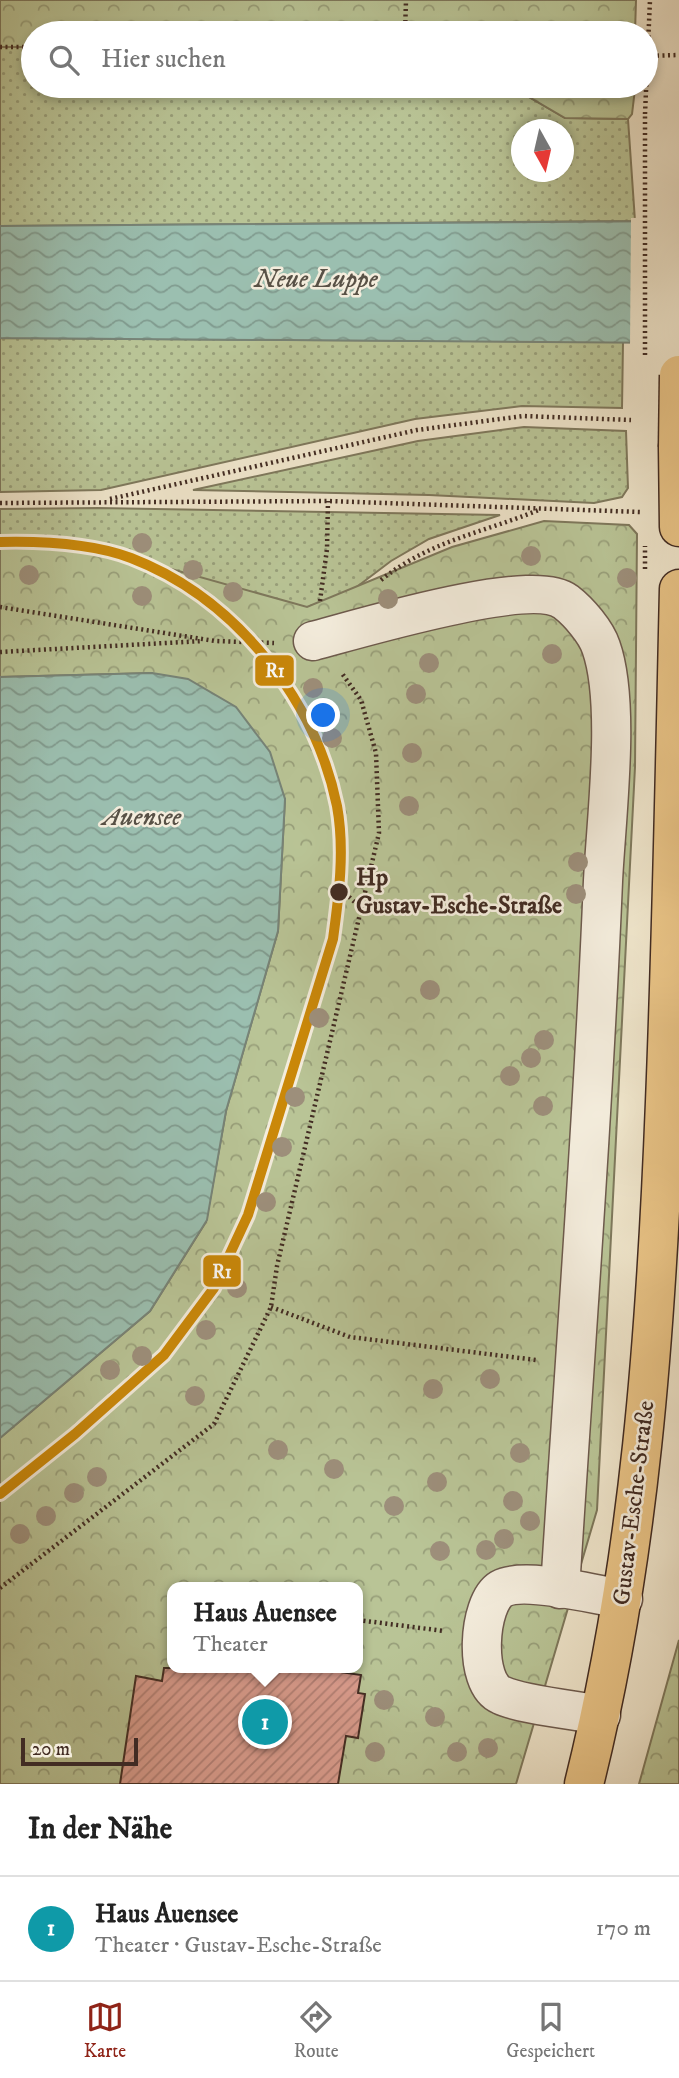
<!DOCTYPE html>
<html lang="de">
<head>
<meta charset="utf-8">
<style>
	:root { --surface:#fff; --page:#f2f2f2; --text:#222; --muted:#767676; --line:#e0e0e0; --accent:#8f2418 }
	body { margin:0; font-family:"IM FELL DW Pica",serif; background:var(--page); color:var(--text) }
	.compass { position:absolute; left:511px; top:119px; width:63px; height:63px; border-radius:50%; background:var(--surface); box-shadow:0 4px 10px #0003; rotate:172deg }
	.scale { position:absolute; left:21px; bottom:18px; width:117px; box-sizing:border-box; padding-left:7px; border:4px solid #422c23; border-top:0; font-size:19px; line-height:24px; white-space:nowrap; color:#422c23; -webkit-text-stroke:5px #f4eddd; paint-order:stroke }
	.you { position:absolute; left:324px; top:716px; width:24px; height:24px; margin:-18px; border:5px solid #fff; border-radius:50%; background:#1a73e8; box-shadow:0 0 0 10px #1a73e833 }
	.badge { display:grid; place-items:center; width:46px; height:46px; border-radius:50%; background:var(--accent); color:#fff; font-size:23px; font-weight:700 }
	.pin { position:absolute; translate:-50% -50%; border:4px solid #fff; box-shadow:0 2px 7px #0006 }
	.popup { position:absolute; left:167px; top:1582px; width:196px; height:91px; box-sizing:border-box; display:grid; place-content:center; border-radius:14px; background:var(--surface); filter:drop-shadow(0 2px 5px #0005); font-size:23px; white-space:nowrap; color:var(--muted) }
	.popup b { font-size:26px; color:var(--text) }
	.popup::after { content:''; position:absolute; left:50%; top:100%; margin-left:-14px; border:14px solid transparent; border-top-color:var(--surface) }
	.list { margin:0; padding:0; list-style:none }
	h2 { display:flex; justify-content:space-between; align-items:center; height:91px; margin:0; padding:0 28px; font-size:30px }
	h2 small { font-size:23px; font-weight:400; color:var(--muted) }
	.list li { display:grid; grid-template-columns:46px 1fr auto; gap:21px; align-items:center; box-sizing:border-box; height:105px; padding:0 28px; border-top:2px solid var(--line) }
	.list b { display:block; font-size:26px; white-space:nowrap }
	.list p { margin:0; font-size:23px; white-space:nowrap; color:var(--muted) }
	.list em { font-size:23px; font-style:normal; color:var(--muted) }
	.icon { flex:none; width:38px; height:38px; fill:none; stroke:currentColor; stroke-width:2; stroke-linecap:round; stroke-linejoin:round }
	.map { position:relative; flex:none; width:679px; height:1784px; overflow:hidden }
	.search { position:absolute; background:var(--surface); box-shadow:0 4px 10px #0003; left:21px; right:21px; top:21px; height:77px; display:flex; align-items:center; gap:18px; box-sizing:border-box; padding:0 24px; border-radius:38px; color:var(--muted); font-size:26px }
	.sheet { height:196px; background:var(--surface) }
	nav { display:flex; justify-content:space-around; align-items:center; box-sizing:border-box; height:98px; border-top:2px solid var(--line); background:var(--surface); font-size:19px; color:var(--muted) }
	nav a { display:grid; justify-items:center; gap:4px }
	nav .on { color:var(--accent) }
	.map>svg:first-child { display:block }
</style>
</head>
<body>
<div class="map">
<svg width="679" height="1784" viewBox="0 0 679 1784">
	<defs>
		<pattern id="grass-dots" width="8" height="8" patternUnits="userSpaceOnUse" patternTransform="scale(1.75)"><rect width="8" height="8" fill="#b9c496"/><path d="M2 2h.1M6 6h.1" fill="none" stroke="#989f7a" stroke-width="1.8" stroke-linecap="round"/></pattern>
		<pattern id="forest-crowns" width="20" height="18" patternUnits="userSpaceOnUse" patternTransform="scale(1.75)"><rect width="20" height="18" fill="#b9c496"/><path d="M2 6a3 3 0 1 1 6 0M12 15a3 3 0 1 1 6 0" fill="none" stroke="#989f7a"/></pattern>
		<pattern id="water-waves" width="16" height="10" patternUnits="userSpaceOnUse" patternTransform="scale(1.75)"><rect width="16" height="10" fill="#9bbfb0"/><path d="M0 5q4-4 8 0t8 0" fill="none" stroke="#809b8f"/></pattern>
		<pattern id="building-hatch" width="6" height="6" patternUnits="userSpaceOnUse" patternTransform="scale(1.75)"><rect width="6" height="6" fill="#da9c8e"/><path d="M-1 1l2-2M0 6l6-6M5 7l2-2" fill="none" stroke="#b27f74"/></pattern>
	</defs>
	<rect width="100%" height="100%" fill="#eee4ca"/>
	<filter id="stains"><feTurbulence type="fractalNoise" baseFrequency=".00286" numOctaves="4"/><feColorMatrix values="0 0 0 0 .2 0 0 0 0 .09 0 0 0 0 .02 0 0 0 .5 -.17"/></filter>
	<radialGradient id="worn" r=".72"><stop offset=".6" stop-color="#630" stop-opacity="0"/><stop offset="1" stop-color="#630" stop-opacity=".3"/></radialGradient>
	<!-- grass -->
	<g fill="url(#grass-dots)" stroke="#7e785c" stroke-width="2" fill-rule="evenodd">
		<path d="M0,47H33V86H492L522,93L565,118L628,119L635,221L0,226ZM522,130H564V172H522Z"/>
		<path d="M0,338L623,342L622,408L522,406L415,419L101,490L0,492Z"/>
		<path d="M524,427L626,431L628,488L622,497L594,503L429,495L193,490L418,441Z"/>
		<path d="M98,508L500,515L429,539L391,561L301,629L125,549L47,536L0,538V509Z"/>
	</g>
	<!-- forest -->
	<g fill="url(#forest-crowns)" stroke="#7e785c" stroke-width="2" fill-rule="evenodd">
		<path d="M0,0H636L635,33H33V47H0Z"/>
		<path d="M492,86H635V89L632,114L628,119L565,118L522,93Z"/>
		<path d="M544,521L629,525L637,534L635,767L597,1510L516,1784H0V1438L150,1311L206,1222L226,1111L278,931L285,799L152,673L0,677V549L93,547L307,607L452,547ZM172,1587H358V1668H172Z"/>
		<path d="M679,1640V1784H639Z"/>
	</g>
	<!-- water -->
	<g fill="url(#water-waves)" stroke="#778478" stroke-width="2">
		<path d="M679,221V343L0,338V226Z"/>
		<path d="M152,673L188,679L236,707L270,752L285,799L278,931L226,1111L207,1220L150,1311L0,1438V677Z"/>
	</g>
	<!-- pier -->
	<path fill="#eee4ca" d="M679,217V346H630L631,218Z"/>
	<!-- building -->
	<path fill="url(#building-hatch)" stroke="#422c23" stroke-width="2" d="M164,1668H313L361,1675L358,1693L365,1694L358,1738L346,1736L338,1784H120L136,1676L162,1681Z"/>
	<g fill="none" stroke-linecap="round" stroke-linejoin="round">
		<defs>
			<g id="minor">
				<path d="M313,641C359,629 532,576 566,602C579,612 596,632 601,647C621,703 606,819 603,881C593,1117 575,1353 560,1589"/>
				<path d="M601,1715C575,1710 522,1705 501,1695C473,1683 478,1603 501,1589C524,1576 596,1595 623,1599"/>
			</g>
			<g id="major">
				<path d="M678,447L679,527"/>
				<path d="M584,1784C640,1560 656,1332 665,1102C672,931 675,760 679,589"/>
			</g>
		</defs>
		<!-- minor casing -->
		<use href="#minor" stroke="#6d5a4d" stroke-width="41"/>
		<!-- major casing -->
		<use href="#major" stroke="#422c23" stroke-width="41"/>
		<!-- path -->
		<g stroke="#422c23" stroke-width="4.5" stroke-dasharray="2 3.5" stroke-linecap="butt">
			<path d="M405,33L406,0"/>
			<path d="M0,47H33"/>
			<path d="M646,56L679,55"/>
			<path d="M645,114L650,0"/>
			<path d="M110,499L417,430L523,416L631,420"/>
			<path d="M0,503L328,501L640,512"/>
			<path d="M645,569V546"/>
			<path d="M381,580C431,540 483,533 541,509"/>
			<path d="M320,601L327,549L328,501"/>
			<path d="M0,607L215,641L274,643"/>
			<path d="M0,652L203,641"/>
			<path d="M345,893L362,909"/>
			<path d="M271,1307L350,1337L536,1360"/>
			<path d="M0,1588L214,1424L271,1307L277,1266L379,833L376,753L361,700L341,672"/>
			<path d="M358,1620L444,1631"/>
		</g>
		<!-- minor -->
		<use href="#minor" stroke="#f4eddd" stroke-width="38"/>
		<!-- major -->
		<use href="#major" stroke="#e7c285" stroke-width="38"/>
		<defs>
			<path id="major-bridge" d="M678,447L679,375"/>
		</defs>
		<!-- major-bridge casing -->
		<use href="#major-bridge" stroke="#422c23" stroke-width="41" stroke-linecap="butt"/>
		<!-- path-bridge -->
		<path stroke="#422c23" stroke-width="4.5" stroke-dasharray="2 3.5" stroke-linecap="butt" d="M645,355V114"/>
		<!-- major-bridge -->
		<use href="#major-bridge" stroke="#e7c285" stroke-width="38"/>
		<defs>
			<path id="rail-1" d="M0,542C43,541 91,543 131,558C235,598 315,699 337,806C345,850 339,895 333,939L248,1215L214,1288L164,1355L75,1434L0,1494"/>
		</defs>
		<!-- rail-1 casing -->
		<use href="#rail-1" stroke="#f4eddd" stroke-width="16"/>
		<!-- rail-1 -->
		<use href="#rail-1" stroke="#ca8809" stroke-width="10"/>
	</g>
	<!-- trees -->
	<g fill="#9d8f7b">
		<circle cx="142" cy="543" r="10"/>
		<circle cx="531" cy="556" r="10"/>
		<circle cx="193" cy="570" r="10"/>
		<circle cx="29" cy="575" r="10"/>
		<circle cx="627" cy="578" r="10"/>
		<circle cx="233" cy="592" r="10"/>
		<circle cx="142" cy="596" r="10"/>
		<circle cx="388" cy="599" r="10"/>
		<circle cx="552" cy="654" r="10"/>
		<circle cx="429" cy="663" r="10"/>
		<circle cx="313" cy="688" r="10"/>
		<circle cx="416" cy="694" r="10"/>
		<circle cx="332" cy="738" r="10"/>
		<circle cx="412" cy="753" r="10"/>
		<circle cx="409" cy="806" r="10"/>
		<circle cx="578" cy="862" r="10"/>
		<circle cx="576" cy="894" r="10"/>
		<circle cx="430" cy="990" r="10"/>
		<circle cx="319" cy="1018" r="10"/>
		<circle cx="544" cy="1040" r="10"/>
		<circle cx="531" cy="1058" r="10"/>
		<circle cx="510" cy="1076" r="10"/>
		<circle cx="295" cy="1097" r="10"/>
		<circle cx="543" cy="1106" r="10"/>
		<circle cx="282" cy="1147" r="10"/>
		<circle cx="266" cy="1202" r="10"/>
		<circle cx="237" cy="1288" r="10"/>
		<circle cx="206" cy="1330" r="10"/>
		<circle cx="142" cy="1356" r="10"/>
		<circle cx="110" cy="1370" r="10"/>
		<circle cx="490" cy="1379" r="10"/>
		<circle cx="433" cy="1389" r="10"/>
		<circle cx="195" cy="1396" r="10"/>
		<circle cx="278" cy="1450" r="10"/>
		<circle cx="520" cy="1453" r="10"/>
		<circle cx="334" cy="1469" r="10"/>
		<circle cx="97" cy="1477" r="10"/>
		<circle cx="437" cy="1482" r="10"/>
		<circle cx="74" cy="1493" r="10"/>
		<circle cx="513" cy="1501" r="10"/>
		<circle cx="394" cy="1506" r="10"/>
		<circle cx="46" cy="1516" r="10"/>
		<circle cx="530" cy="1521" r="10"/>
		<circle cx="20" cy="1534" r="10"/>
		<circle cx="504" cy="1539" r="10"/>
		<circle cx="486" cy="1550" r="10"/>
		<circle cx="440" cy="1551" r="10"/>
		<circle cx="384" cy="1700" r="10"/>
		<circle cx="435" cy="1717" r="10"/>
		<circle cx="488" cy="1748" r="10"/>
		<circle cx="375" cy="1752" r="10"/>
		<circle cx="457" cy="1752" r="10"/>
	</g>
	<!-- markers -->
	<circle fill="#422c23" stroke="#f4eddd" stroke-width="2.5" cx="339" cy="892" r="10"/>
	<g text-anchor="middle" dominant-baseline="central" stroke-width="5" stroke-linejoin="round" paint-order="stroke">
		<!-- stop labels -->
		<g font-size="24" font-weight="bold" fill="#422c23" stroke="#f4eddd" text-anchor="start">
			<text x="356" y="878">Hp<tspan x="356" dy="28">Gustav-Esche-Straße</tspan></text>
		</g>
		<!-- street labels -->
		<g font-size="24" fill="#422c23" stroke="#f4eddd">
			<text transform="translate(634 1503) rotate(-83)">Gustav-Esche-Straße</text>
		</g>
		<!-- water labels -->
		<g font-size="26" font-style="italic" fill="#585146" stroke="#f4eddd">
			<text x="316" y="279">Neue Luppe</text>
			<text x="142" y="817">Auensee</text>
		</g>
	</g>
	<g stroke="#f4eddd" stroke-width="2.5">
		<rect x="254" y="654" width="41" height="33" rx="7" fill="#ca8809"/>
		<rect x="202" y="1254" width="40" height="34" rx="7" fill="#ca8809"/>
	</g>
	<g font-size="19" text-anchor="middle" font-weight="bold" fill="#fff">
		<text x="275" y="677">R1</text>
		<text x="222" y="1278">R1</text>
	</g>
	<rect width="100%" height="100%" filter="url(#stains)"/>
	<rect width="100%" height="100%" fill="url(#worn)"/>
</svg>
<svg class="compass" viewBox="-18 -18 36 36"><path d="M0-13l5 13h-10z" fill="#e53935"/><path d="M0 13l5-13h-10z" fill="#767676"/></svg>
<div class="scale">20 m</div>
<div class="you"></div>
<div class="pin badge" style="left:265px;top:1722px;background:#0f9aa8">1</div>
<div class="popup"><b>Haus Auensee</b>Theater</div>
<div class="search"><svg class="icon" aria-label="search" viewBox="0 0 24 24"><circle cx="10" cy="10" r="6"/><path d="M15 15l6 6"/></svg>Hier suchen</div>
</div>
<section class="sheet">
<h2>In der Nähe<small></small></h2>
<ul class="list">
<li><span class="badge" style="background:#0f9aa8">1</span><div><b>Haus Auensee</b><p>Theater · Gustav-Esche-Straße</p></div><em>170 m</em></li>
</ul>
</section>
<nav>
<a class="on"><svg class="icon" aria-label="map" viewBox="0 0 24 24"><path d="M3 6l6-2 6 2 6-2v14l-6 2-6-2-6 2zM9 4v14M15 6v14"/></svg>Karte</a>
<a><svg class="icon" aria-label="directions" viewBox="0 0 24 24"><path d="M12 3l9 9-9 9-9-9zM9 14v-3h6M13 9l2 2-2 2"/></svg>Route</a>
<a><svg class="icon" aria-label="saved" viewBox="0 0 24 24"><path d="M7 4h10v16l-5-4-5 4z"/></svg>Gespeichert</a>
</nav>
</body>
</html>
